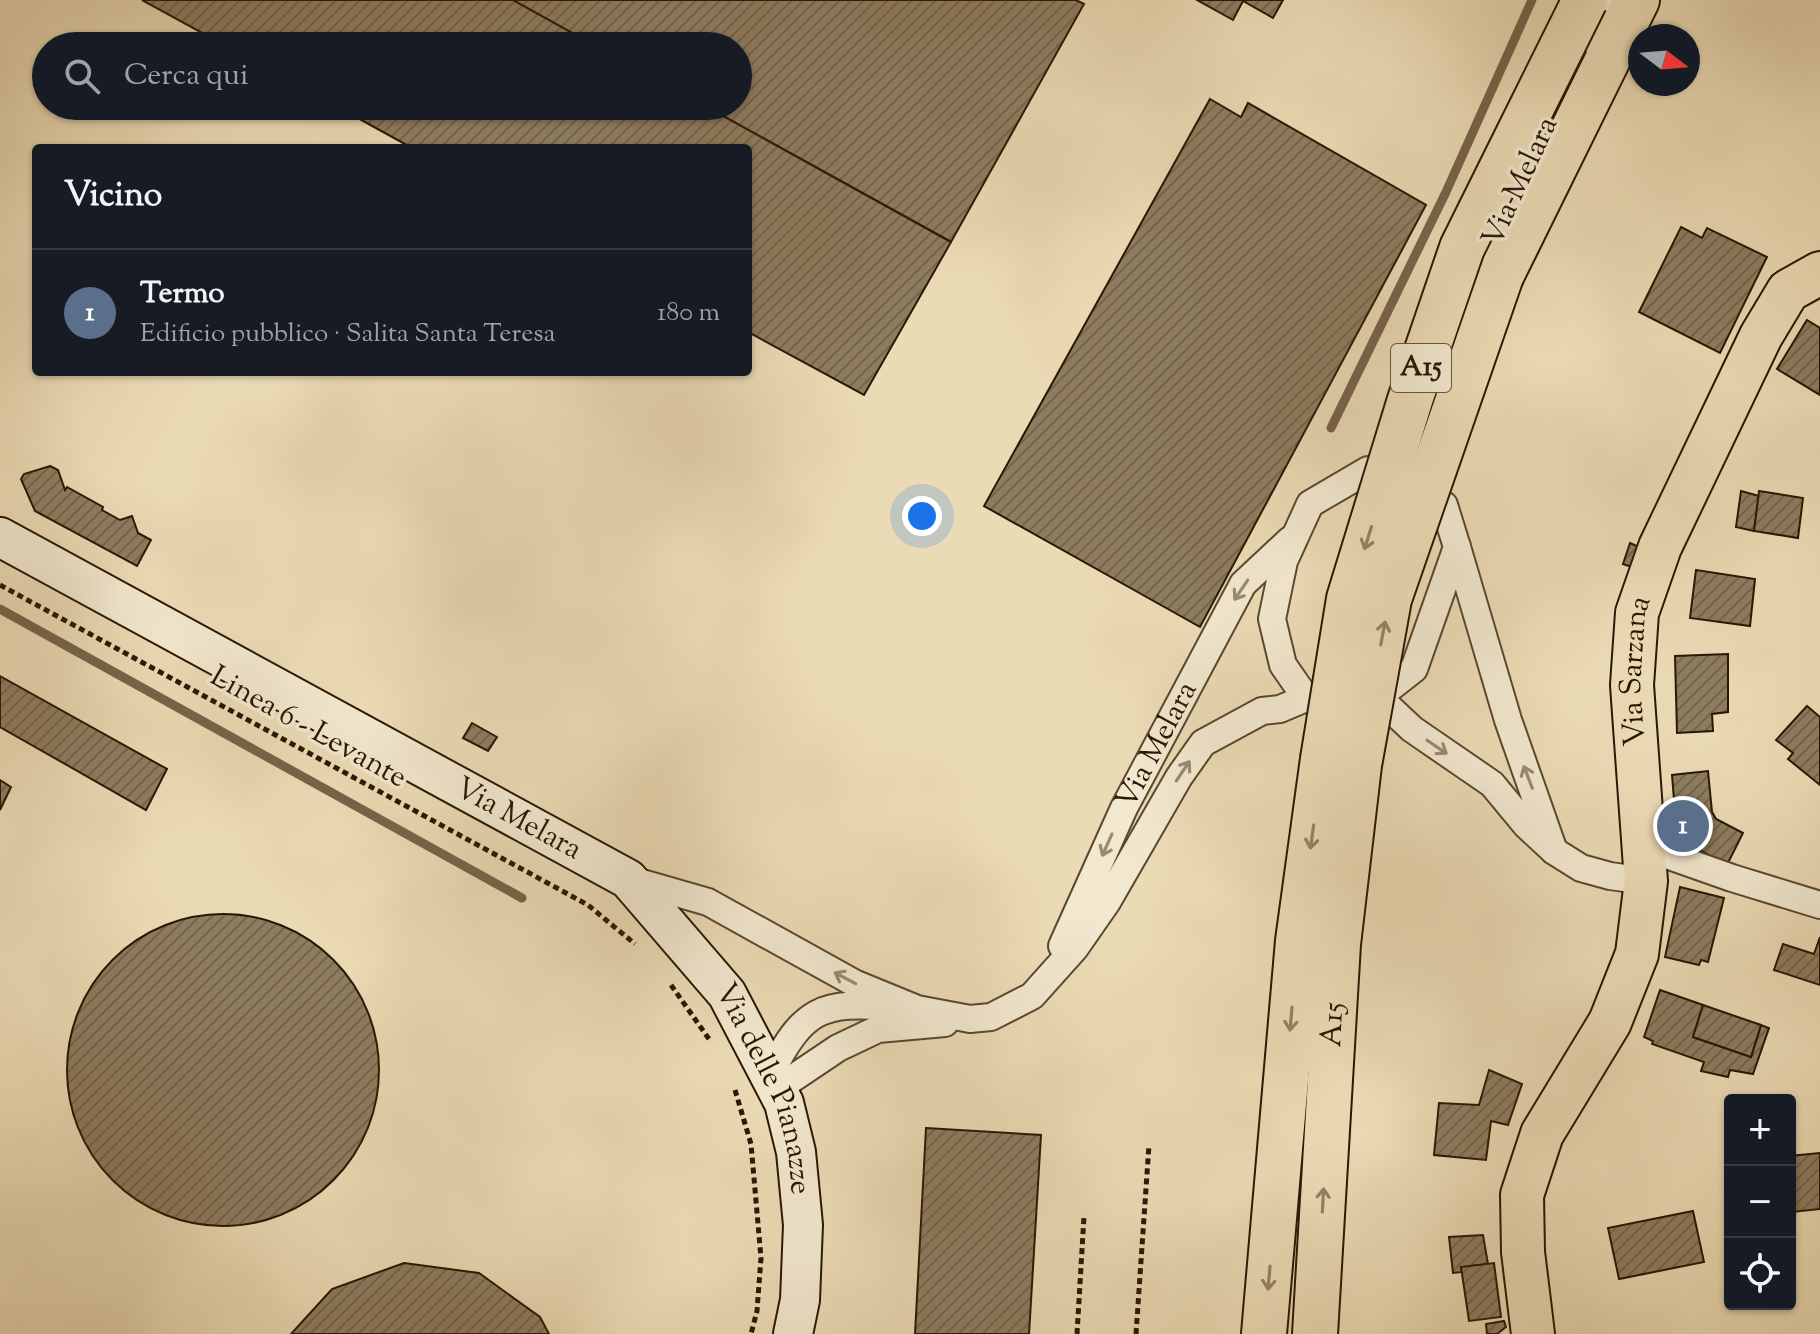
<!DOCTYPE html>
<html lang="it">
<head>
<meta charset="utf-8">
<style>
	:root { --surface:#171b24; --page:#242831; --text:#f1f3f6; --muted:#9ea1a6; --line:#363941; --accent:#1a73e8 }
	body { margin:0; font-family:"Sorts Mill Goudy",serif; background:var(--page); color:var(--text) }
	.controls { position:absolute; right:24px; bottom:24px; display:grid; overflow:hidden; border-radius:8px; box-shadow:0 2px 6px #0004 }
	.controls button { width:72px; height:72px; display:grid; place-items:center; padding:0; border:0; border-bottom:2px solid var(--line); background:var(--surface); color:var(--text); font:40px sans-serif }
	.compass { position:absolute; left:1628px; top:24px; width:72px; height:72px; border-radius:50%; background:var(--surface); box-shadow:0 2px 6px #0004; rotate:106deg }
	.you { position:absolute; left:922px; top:516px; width:28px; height:28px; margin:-20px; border:6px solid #fff; border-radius:50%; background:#1a73e8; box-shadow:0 0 0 12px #1a73e833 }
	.badge { display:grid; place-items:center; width:52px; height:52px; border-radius:50%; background:var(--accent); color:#fff; font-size:26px; font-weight:700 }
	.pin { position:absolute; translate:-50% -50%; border:4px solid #fff; box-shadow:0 2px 8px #0006 }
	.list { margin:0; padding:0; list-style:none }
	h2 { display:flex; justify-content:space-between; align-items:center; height:104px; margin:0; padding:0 32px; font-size:34px }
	h2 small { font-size:26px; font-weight:400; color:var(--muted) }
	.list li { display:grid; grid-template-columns:52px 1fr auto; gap:24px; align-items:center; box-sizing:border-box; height:128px; padding:0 32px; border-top:2px solid var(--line) }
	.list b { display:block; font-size:30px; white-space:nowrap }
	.list p { margin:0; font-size:26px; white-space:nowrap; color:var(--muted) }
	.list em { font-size:26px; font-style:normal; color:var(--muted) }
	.icon { flex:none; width:44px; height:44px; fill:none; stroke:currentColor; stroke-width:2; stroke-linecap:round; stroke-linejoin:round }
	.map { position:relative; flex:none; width:1820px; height:1334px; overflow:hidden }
	.search { position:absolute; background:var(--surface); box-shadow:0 2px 6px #0004; left:32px; top:32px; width:720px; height:88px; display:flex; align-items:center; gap:20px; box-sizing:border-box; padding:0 28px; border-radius:44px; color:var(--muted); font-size:30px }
	.panel { position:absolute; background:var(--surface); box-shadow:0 2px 6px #0004; left:32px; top:144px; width:720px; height:232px; border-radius:8px }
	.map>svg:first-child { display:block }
</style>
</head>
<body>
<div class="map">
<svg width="1820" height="1334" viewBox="0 0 1820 1334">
	<defs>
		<pattern id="building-hatch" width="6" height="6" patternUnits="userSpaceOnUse" patternTransform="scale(2)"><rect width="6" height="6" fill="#8e7c60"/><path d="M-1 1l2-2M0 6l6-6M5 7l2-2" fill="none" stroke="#74654d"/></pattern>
	</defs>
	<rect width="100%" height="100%" fill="#ebdbb5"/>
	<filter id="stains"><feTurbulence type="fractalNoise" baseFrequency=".0025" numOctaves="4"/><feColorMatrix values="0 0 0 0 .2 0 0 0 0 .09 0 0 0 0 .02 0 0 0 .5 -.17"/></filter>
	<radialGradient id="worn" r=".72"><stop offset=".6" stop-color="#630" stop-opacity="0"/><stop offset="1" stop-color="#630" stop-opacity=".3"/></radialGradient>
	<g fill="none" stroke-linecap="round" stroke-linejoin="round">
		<!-- stream -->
		<g stroke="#766449" stroke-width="9">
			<path d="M1331,428L1446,192L1532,0"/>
			<path d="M0,609L522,898"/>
		</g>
	</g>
	<!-- building -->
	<g fill="url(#building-hatch)" stroke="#291603" stroke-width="2">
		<path d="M142,0H513L596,46H226Z"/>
		<path d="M513,0H1076L1084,4L951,242L705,106H738V46H596Z"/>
		<path d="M1197,0H1283L1273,18L1243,1L1233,20Z"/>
		<path d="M1210,99L1241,117L1248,103L1426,205L1200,627L984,506Z"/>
		<path d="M336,106H705L951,242L864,395L748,332V148H412Z"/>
		<path d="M1681,227L1702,238L1707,228L1767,257L1720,353L1639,312Z"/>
		<path d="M1807,320L1820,328V395L1777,369Z"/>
		<path d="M50,466L58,470L65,490L67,487L103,507L102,510L120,520L132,516L138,533L151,540L137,566L35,511L21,479L24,474Z"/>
		<path d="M1741,491L1759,496L1754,531L1736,527Z"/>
		<path d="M1759,491L1803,498L1798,538L1754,531Z"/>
		<path d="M1630,543L1639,547L1632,567L1623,564Z"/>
		<path d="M1696,570L1755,579L1750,626L1690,618Z"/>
		<path d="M1728,654V712L1712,714L1713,731L1677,733L1675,656Z"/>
		<path d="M0,676L167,769L146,810L0,727Z"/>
		<path d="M1807,706L1820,717V785L1788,759L1793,753L1776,740Z"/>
		<path d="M472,723L497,737L488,751L463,738Z"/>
		<path d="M1708,771L1712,812L1716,819L1743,833L1727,865L1694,847L1676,824L1672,775Z"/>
		<path d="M0,780L11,787L0,810Z"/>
		<path d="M1680,887L1724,898L1708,962L1701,960L1699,965L1665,957Z"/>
		<circle cx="223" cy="1070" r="156"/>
		<path d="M1820,937V985L1774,970L1783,944L1814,954Z"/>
		<path d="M1660,990L1703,1005L1693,1037L1751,1057L1761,1025L1769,1028L1753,1074L1730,1070L1728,1077L1701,1071L1704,1062L1652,1044L1653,1041L1644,1037Z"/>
		<path d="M1703,1005L1761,1025L1751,1057L1693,1037Z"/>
		<path d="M1489,1070L1522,1084L1508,1125L1491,1121L1486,1160L1434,1155L1439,1103L1479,1105Z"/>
		<path d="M926,1128L1041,1135L1029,1334H915Z"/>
		<path d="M1820,1153V1209L1792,1212L1790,1156Z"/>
		<path d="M1693,1211L1704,1262L1619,1279L1608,1228Z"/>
		<path d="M1483,1235L1488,1264L1461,1267L1462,1272L1453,1273L1449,1237Z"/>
		<path d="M404,1263L479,1273L540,1317L549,1334H291L332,1289Z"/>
		<path d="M1494,1263L1501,1317L1469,1321L1461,1267Z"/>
		<path d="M1504,1321L1506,1327L1497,1334H1487L1486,1324Z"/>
	</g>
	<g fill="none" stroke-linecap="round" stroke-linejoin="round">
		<defs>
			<g id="street">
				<path d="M1589,39L1609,0"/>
				<path d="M1447,357L1473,287L1519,178"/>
				<path d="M1368,470L1444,505L1457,547L1414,669L1354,716L1306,698L1283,665L1272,619L1284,561L1310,504Z"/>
				<path d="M1457,547L1508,720L1554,851"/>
				<path d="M1378,697L1412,729L1492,784L1526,825L1554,851L1581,868L1610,876L1646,881"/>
				<path d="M1644,847L1732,878L1820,905"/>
				<path d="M628,879L708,902L856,984L917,1009L970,1019L991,1017L1032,996L1075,948L1107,902L1179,777L1203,743L1262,711L1280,709L1306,698"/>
				<path id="s1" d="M1062,946L1124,808L1243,584L1290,540"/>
				<path d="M770,1074C803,1009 821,1001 893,1007"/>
				<path d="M777,1089L838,1048L878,1029L945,1023"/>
			</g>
			<g id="secondary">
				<path id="s2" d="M0,537L628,879L727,994L784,1103L796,1152L803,1225L800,1300L793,1334"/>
			</g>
			<g id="primary">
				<path id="s3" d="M1533,1334L1523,1252L1522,1195L1542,1134L1610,1022L1637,954L1646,881L1632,685L1637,613L1660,547L1761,336L1788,291L1820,273"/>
			</g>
			<g id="highway">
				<path d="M1501,276L1637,0"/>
				<path d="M1264,1334L1298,941L1323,759"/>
				<path id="s4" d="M1315,1334L1338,944L1359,765"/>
			</g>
		</defs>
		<!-- street casing -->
		<use href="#street" stroke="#5a4730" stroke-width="30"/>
		<!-- secondary casing -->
		<use href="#secondary" stroke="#291603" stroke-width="42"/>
		<!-- primary casing -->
		<use href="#primary" stroke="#291603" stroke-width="46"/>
		<!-- highway casing -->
		<use href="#highway" stroke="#291603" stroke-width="48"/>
		<!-- path -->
		<g stroke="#291603" stroke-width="5" stroke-dasharray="6 4" stroke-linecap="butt">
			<path d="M0,585L588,905L635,944"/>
			<path d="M671,985L709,1039"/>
			<path d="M735,1090L751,1144L761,1258L757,1311L751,1334"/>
			<path d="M1077,1334L1084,1216"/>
			<path d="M1136,1334L1149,1145"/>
		</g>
		<!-- street -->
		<use href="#street" stroke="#f2e8cf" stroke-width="26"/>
		<!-- secondary -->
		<use href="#secondary" stroke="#f2e8cf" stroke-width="38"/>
		<!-- primary -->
		<use href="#primary" stroke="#ebdbb5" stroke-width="42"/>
		<!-- highway -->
		<use href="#highway" stroke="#ebdbb5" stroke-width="44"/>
		<defs>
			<g id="highway-bridge">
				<path d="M1323,759L1349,599L1410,400L1462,248L1585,0"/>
				<path d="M1359,765L1389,599L1501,276"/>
			</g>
		</defs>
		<!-- highway-bridge casing -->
		<use href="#highway-bridge" stroke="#291603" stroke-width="48" stroke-linecap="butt"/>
		<!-- highway-bridge -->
		<use href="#highway-bridge" stroke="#ebdbb5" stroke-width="44"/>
	</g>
	<!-- one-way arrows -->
	<defs><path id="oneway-shaft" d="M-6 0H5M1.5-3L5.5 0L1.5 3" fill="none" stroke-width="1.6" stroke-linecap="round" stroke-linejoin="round" transform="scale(2)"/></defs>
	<g stroke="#948265">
		<use href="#oneway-shaft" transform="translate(1368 538) rotate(107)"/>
		<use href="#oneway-shaft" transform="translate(1383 633) rotate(-79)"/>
		<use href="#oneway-shaft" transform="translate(1312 837) rotate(98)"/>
		<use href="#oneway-shaft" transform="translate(1291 1019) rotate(95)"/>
		<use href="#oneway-shaft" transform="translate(1323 1200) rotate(-87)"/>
		<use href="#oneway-shaft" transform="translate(1269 1278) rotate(95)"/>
	</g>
	<g stroke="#988a73">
		<use href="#oneway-shaft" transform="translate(1241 590) rotate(124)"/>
		<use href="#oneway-shaft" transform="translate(1437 747) rotate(34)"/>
		<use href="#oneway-shaft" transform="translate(1183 771) rotate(-56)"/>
		<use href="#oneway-shaft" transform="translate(1528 777) rotate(-111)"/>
		<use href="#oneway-shaft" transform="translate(1107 845) rotate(114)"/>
		<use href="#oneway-shaft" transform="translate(845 978) rotate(-152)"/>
	</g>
	<g text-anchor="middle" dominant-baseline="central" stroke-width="7" stroke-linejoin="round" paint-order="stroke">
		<!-- shield labels -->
		<rect fill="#f2e8cf" stroke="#655540" stroke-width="2" x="1391" y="344" width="60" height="48" rx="6"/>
		<g font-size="28" font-weight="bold" fill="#291603">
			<text x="1421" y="368">A15</text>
		</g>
		<!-- street labels -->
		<g font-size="30" fill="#291603" stroke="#f2e8cf">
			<text transform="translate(1521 182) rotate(-65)">Via Melara</text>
			<text stroke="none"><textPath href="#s3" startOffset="692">Via Sarzana</textPath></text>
			<text transform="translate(308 728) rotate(29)">Linea 6 - Levante</text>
			<text stroke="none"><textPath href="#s1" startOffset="222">Via Melara</textPath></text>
			<text stroke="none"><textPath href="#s2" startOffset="590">Via Melara</textPath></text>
			<text stroke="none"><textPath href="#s4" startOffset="310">A15</textPath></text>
			<text stroke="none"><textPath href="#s2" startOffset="970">Via delle Pianazze</textPath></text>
		</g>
	</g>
	<rect width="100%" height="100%" filter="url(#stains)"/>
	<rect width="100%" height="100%" fill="url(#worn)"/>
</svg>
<div class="controls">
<button>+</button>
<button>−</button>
<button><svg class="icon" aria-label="locate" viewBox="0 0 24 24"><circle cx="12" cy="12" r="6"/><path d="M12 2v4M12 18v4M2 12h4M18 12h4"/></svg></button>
</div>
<svg class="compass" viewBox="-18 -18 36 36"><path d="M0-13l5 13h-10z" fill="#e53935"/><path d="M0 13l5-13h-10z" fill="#9ea1a6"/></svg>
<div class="you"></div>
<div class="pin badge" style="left:1683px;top:826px;background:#5c6f8a">1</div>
<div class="search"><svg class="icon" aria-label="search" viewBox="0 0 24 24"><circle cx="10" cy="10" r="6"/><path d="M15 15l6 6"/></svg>Cerca qui</div>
<section class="panel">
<h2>Vicino<small></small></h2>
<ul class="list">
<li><span class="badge" style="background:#5c6f8a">1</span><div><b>Termo</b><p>Edificio pubblico · Salita Santa Teresa</p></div><em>180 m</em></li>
</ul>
</section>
</div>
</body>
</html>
